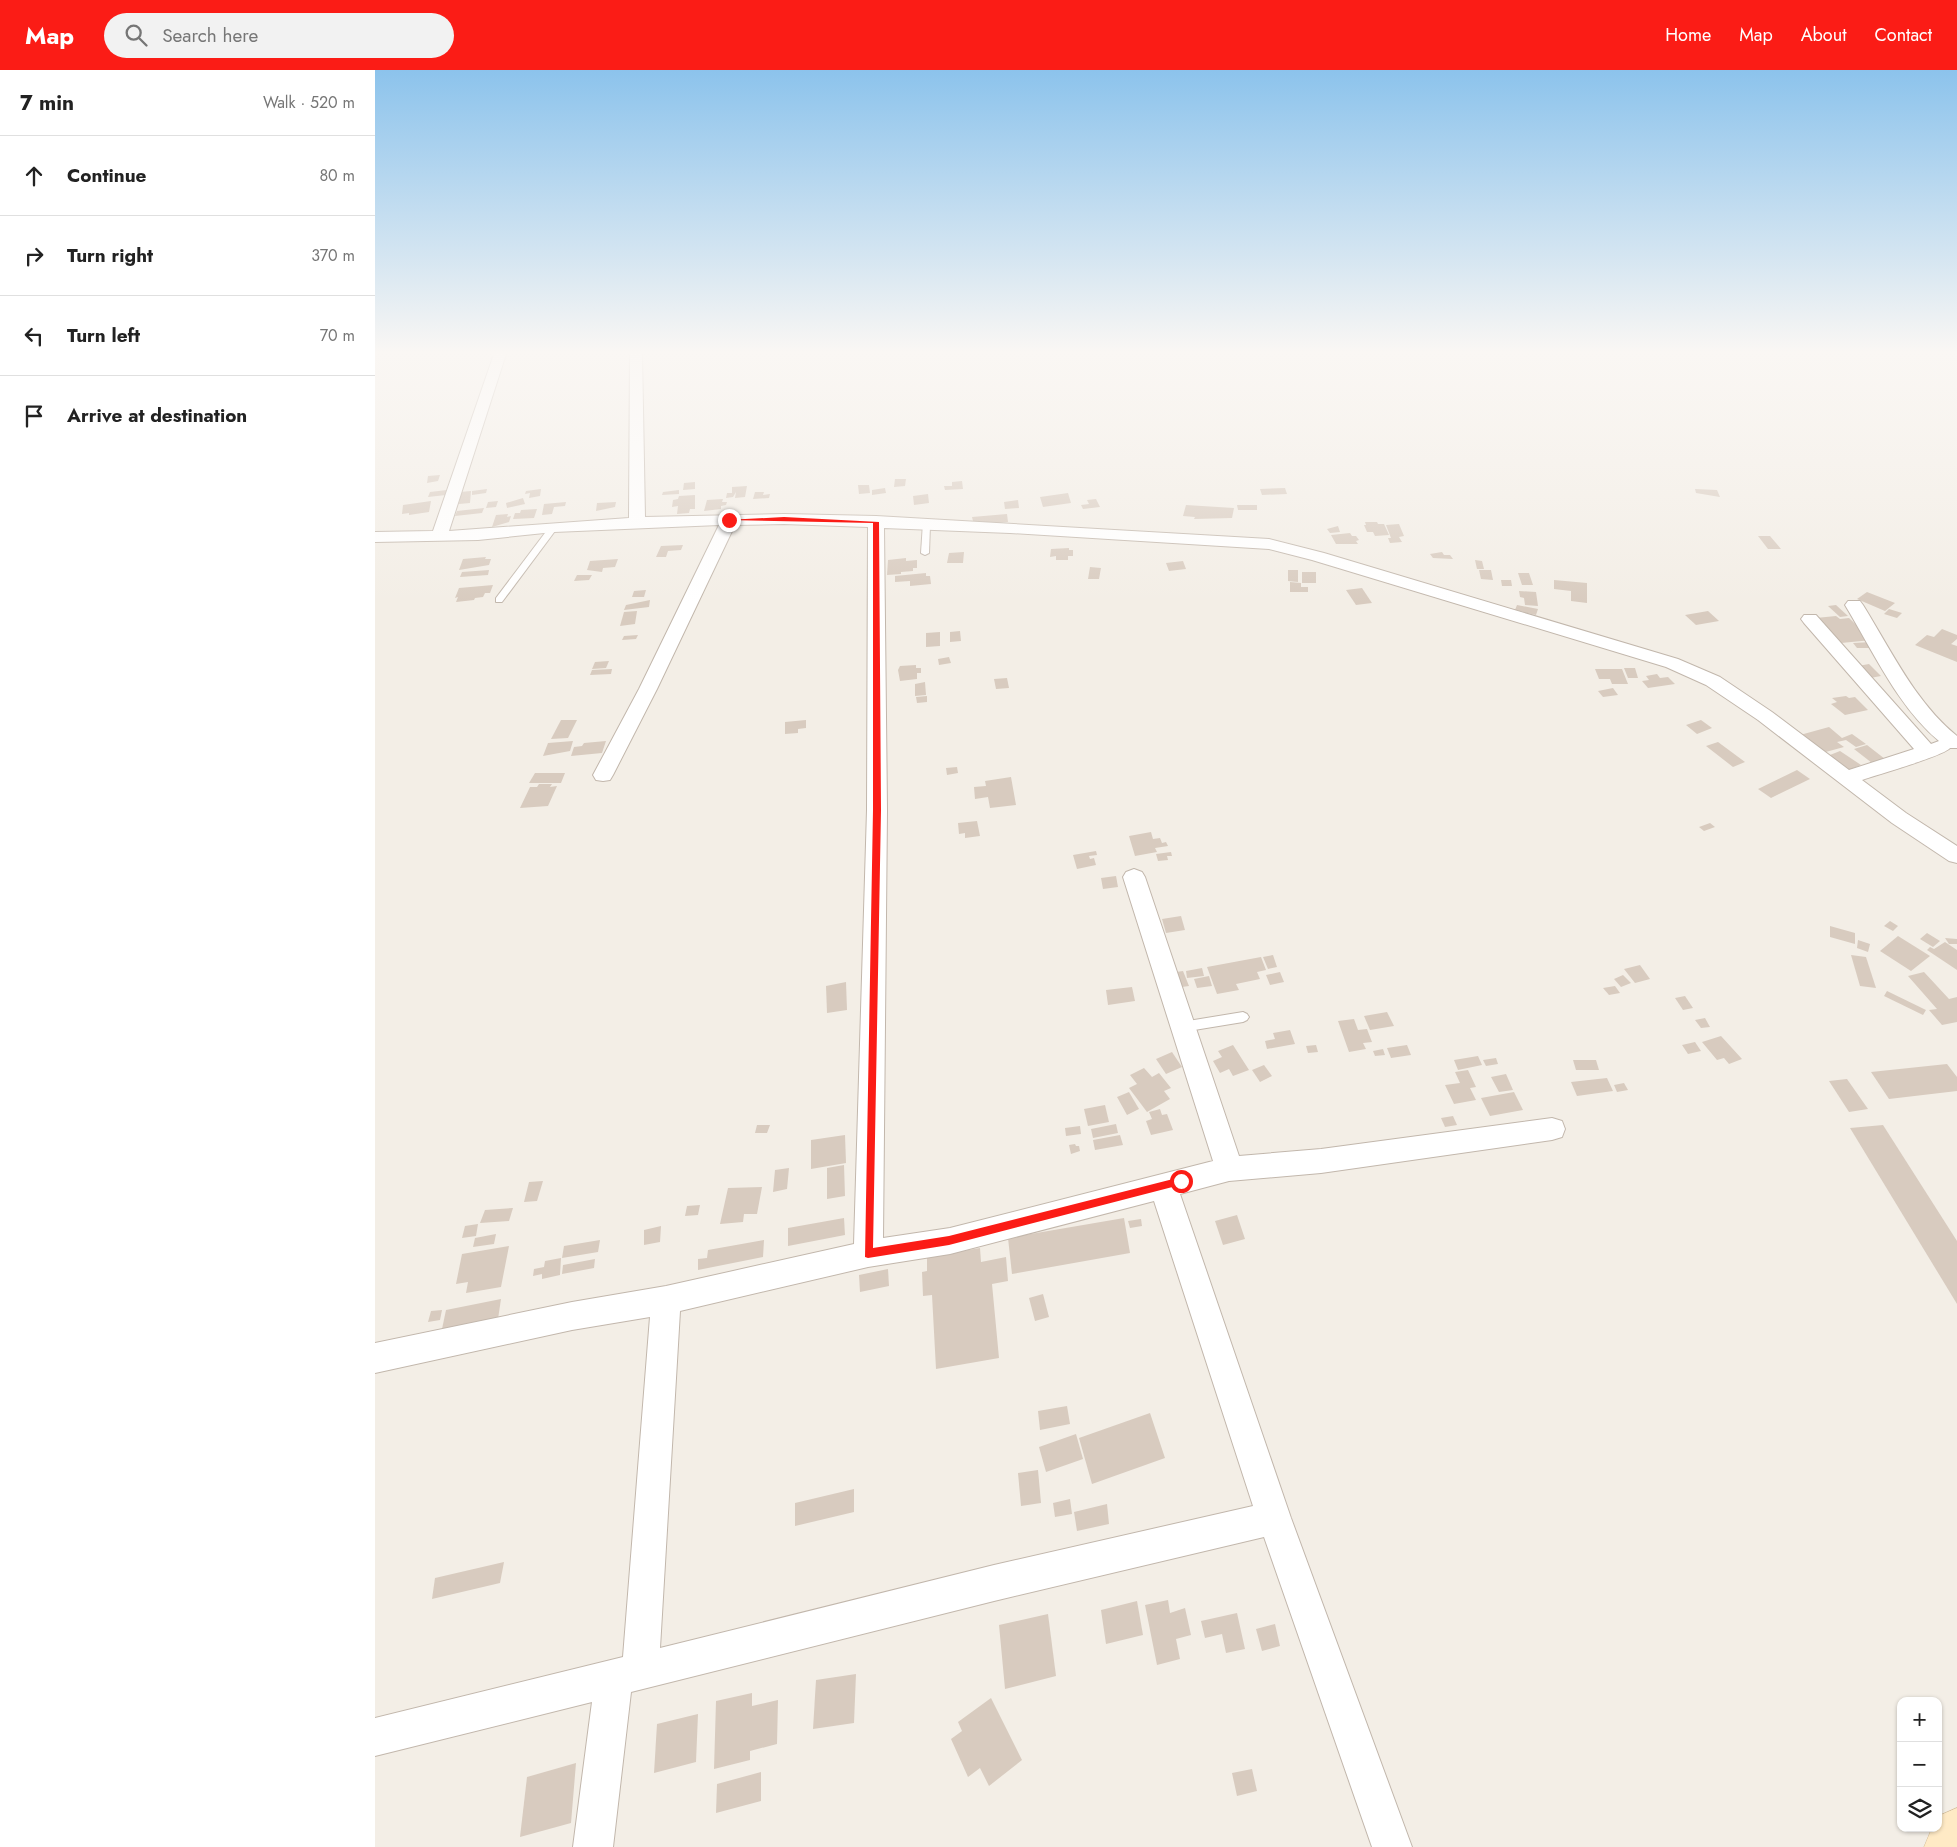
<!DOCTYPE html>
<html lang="en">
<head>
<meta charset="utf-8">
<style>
	:root { --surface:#fff; --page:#f2f2f2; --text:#222; --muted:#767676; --line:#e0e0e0; --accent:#fb1c16 }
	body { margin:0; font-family:Jost,sans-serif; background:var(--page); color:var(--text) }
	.controls { position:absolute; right:15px; bottom:15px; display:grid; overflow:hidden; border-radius:10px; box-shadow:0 1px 4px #0004 }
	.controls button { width:45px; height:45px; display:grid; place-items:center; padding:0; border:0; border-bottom:1px solid var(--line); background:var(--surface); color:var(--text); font:25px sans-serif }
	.stop { position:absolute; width:15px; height:15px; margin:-11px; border:4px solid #fb1c16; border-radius:50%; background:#fff }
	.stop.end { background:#fb1c16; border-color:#fff; box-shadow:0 1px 5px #0008 }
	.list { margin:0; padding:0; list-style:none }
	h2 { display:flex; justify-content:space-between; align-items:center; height:65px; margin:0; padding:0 20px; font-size:21px }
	h2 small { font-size:16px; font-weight:400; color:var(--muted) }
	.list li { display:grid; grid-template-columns:32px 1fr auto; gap:15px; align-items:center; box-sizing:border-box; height:80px; padding:0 20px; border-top:1px solid var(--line) }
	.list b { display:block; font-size:19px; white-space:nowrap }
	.list em { font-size:16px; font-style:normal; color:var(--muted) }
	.icon { flex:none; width:28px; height:28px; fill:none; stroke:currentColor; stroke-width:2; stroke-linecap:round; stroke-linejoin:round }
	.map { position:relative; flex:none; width:1582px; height:1777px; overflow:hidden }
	header { display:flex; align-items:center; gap:30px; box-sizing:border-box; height:70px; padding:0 25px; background:var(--accent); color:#fff }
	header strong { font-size:24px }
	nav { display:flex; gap:28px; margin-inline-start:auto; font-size:18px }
	.search { width:350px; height:45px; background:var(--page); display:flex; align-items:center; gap:12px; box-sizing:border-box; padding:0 18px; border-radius:28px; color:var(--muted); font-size:19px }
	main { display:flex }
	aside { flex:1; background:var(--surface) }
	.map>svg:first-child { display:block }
</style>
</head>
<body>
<header>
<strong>Map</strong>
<div class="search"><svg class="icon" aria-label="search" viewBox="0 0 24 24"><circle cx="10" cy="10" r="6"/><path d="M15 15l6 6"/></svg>Search here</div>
<nav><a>Home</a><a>Map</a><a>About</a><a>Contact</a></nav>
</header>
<main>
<aside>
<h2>7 min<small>Walk · 520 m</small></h2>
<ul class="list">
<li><svg class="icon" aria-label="ahead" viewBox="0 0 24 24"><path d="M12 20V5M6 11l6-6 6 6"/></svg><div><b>Continue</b></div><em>80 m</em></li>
<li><svg class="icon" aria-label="right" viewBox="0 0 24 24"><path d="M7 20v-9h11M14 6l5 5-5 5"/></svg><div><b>Turn right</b></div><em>370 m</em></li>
<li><svg class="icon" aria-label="left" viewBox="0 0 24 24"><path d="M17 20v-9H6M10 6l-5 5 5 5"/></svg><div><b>Turn left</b></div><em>70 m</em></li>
<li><svg class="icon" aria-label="arrive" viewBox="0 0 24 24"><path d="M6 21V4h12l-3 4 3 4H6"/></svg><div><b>Arrive at destination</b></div></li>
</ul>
</aside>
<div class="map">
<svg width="1582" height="1777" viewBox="0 0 1582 1777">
	<rect width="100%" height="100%" fill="#f3eee6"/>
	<!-- building -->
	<g fill="#d8cbbf">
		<path d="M65,405L63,411L52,413L53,406Z"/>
		<path d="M520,409H531L530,416L519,417Z"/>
		<path d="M587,411L588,419L570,420L569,416H577V412Z"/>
		<path d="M320,412V419L308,420L309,413Z"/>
		<path d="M483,415H494L495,423L484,424Z"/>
		<path d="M372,416L370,427L360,428L361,422L358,427L351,428L352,423H357V417Z"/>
		<path d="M510,418L511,423L497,425V420Z"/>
		<path d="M910,418L912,424L887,425L885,419Z"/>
		<path d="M112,419L111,423L97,425V421Z"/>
		<path d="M166,419L165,426L154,428L155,423L150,424L151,421Z"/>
		<path d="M1320,419L1342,420L1345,427L1321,423Z"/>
		<path d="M72,420L71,425L53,427L55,422Z"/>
		<path d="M304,420V424L287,425L288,422Z"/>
		<path d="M96,421L95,433L84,434L85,422Z"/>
		<path d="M380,422H389L388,425L395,424L394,428L378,429Z"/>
		<path d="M693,423L696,433L668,437L665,427Z"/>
		<path d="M553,424L554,433L539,435L538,426Z"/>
		<path d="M320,425V439H315L314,443L302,444L303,436L297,437L298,430L303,429L304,426Z"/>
		<path d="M148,428L150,434L132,438L131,433Z"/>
		<path d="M348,429L347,432H352L351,435L346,436V439L329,441L332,430Z"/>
		<path d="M721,429L725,437L708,439L706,435L714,434L712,430Z"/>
		<path d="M643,430L644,438L630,439L629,432Z"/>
		<path d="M56,431L54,442L34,445V443L27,444L28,435Z"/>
		<path d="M123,431L121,437L111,438L113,432Z"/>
		<path d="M191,432L190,436L179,437L177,444L167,445L169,434Z"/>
		<path d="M241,432L240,437L221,441L222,433Z"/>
		<path d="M811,435L859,438L857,448L819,449L820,447L808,446Z"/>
		<path d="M862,435H882V440H863Z"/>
		<path d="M109,438L107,443L80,446L82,441Z"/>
		<path d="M162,439L159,448L138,449L140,443H145L146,440Z"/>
		<path d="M133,444L132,447L136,446L134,452L117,457L121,445Z"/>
		<path d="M632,444L633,452L610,454V452L598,451L597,447Z"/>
		<path d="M990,452H1002L1003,454H1009L1014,465L1000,466L998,462H992L989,455H991Z"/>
		<path d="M1024,454L1029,466L1024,467L1027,472L1015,473L1013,468H1016L1011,455Z"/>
		<path d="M963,456L965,462L955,463L952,459Z"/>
		<path d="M975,463L977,466H981L984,470L981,471L983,474H961L956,465Z"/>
		<path d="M1383,466H1395L1406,479H1393Z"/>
		<path d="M308,475L306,480L293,481L291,487H281L286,476Z"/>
		<path d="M694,478V480H698V486H693V490H681V486L675,487L676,479Z"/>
		<path d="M589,482L588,493H572L574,483Z"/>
		<path d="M1067,482L1069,485H1075L1078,489L1058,488L1055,484Z"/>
		<path d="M111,487L110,489H116L114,495L84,500L88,489Z"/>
		<path d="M531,488V491L542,490V498H538V501L526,502V504L512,505L513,490Z"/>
		<path d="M243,489L240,497L228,498L227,502L212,500L215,491Z"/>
		<path d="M1100,490L1107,491L1109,499H1102Z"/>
		<path d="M808,491L811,499L794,501L791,493Z"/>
		<path d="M715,497L726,498L724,509H713Z"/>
		<path d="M114,500L113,505L85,507L87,502Z"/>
		<path d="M913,500H923V512L913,511Z"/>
		<path d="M1104,500H1116L1118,510L1106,509Z"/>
		<rect x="927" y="502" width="14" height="11"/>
		<path d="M551,503V506H555L556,514L535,516V511L520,512V506Z"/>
		<path d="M1143,503H1154L1158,515H1147Z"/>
		<path d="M202,505H217L214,510L199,511Z"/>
		<path d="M1126,510H1136L1137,516H1127Z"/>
		<path d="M1179,510L1212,513V533L1196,531V521L1179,519Z"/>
		<path d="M915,512L926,513V517H933V522H915Z"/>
		<path d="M118,515L115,523H110L108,527L100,528L99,530L81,532L83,527L80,528L84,518Z"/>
		<path d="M987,518L997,533L981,535L971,520Z"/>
		<path d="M271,520L269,527H257L259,521Z"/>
		<path d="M1144,521L1161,522L1163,536L1150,535L1149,528L1145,527Z"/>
		<path d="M1492,522L1520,533L1510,541L1482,529Z"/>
		<path d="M275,530L274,537L249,540L251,535Z"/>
		<path d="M1142,535L1163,539L1161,545L1140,540Z"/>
		<path d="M1461,535L1473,546L1465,547L1453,536Z"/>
		<path d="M1514,539L1527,543L1522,548L1509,544Z"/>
		<path d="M262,541L260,554L245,556L249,542Z"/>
		<path d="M1333,541L1344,551L1321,555L1310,545Z"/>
		<path d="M1461,546L1465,549L1474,548L1497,570L1466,573L1441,548Z"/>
		<path d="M1567,559L1582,565V569L1576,574L1582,576V592L1540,575L1552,565L1559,567Z"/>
		<path d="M585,561L586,571L575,572V562Z"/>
		<path d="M565,562V576L551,577V563Z"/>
		<path d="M263,565L261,569L247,570L249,566Z"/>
		<path d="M1497,572L1501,578H1482L1478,573Z"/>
		<path d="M574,587L576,593L564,595L563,589Z"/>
		<path d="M234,591L231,598L217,599L220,592Z"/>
		<path d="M1494,594L1506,606L1495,608L1483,596Z"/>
		<path d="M541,595V598H546V603H542V609L525,611L523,600L525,596Z"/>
		<path d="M1249,598H1260L1263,608H1253Z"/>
		<path d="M237,599L236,604L215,605L217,600Z"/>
		<path d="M1220,599H1247L1253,614H1237L1235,609H1224Z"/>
		<path d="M1282,604L1285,608L1293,607L1300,614L1273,618L1267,611L1274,610L1271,606Z"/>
		<path d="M632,608L634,618L621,619L619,609Z"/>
		<path d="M550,612L551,625L540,626V614Z"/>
		<path d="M1238,618L1243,625L1228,627L1223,621Z"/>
		<path d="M552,626V632L542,633L541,627Z"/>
		<path d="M1471,626L1474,628L1480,627L1493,640L1470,645L1456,634L1462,632L1457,628Z"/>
		<path d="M186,650H202L193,668L176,669Z"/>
		<path d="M431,650V658L423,659V663L410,664V652Z"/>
		<path d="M1326,650L1337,658L1322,664L1311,655Z"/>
		<path d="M1454,657L1467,668L1477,664L1491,674L1481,677L1471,670L1462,672L1469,677L1447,683L1425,665Z"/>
		<path d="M198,671L195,681L168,686L173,673Z"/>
		<path d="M231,671L227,683L196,686L199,677L207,676L209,673Z"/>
		<path d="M1343,672L1370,692L1358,697L1331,676Z"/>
		<path d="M1492,675L1510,689L1497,693L1479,679Z"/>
		<path d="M1465,681L1486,695L1471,701L1450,687Z"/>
		<path d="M582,697L583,703L572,705L571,698Z"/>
		<path d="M1422,700L1435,709L1396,728L1383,719Z"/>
		<path d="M160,703H190L186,713H154Z"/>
		<path d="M636,707L641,735L615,738L613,727L600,729L599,717L611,716L610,711Z"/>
		<path d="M164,714H177L175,717L182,716L173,736L145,738L155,717H162Z"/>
		<path d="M602,751L605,766L590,768V763L584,764L583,753Z"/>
		<path d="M1335,753L1340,757L1329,761L1324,757Z"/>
		<path d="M776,762L778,769L785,768L787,773L791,772L793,776L780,778L782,782L760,786L754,766Z"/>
		<path d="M721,781L722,785L714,786L715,789L719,788L721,795L702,799L698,785Z"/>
		<path d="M796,782L797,786H792L793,790L783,791L781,784Z"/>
		<path d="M741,806L743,817L728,819L726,808Z"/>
		<path d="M806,846L810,860L791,863L787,849Z"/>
		<path d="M1515,851L1523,856L1518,861L1509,856Z"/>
		<path d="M1455,856L1480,863V874L1455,867Z"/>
		<path d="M1552,863L1565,871L1558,877L1545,869Z"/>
		<path d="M1523,866L1555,886L1536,901L1505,881Z"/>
		<path d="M1570,868L1582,869V874H1574Z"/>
		<path d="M1483,870L1495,874L1493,882L1482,878Z"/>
		<path d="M1570,872L1582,880V900L1552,880L1555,877L1559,879Z"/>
		<path d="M898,885L902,897L893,899L888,887Z"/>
		<path d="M1476,885L1491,887L1501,918L1485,916Z"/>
		<path d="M886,887L891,900L882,902L885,909L861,914L864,920L842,924L832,897Z"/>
		<path d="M1265,895L1275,909L1260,913L1249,899Z"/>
		<path d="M827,898L829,906L812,908L811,901Z"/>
		<path d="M808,901L814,916L800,918L794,903Z"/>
		<path d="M905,902L909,912L895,915L891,905Z"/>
		<path d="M1549,902L1574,929L1582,927V952L1567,955L1554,940L1562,939L1533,906Z"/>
		<path d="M1248,905L1256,913L1246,917L1239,909Z"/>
		<path d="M834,906L837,916L822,918L819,909Z"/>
		<path d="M471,912L472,940L452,943L451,916Z"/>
		<path d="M1240,916L1245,923L1234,925L1228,918Z"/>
		<path d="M757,917L760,931L733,935L731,920Z"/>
		<path d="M1512,921L1551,940L1548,945L1509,926Z"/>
		<path d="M1310,926L1318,938L1308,940L1300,928Z"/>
		<path d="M1012,942L1019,956L995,960L989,946Z"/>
		<path d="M1330,948L1335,957L1326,958L1320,950Z"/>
		<path d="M979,949L983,960L992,959L997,972L988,973L991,979L974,982L963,951Z"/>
		<path d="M915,960L920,974L892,979L890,971L900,969L898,963Z"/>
		<path d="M1346,966L1367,989L1354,994L1349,988L1342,990L1327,972Z"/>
		<path d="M1320,972L1326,981L1313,984L1307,975Z"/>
		<path d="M858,975L874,1000L858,1006L854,999L845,1003L838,991L847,987L843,981Z"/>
		<path d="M941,975L943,982L933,983L931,976Z"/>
		<path d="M1032,975L1036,985L1016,988L1012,978Z"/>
		<path d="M1008,979L1010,985L1000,986L998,981Z"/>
		<path d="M797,982L807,997L791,1004L781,989Z"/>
		<path d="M1103,986L1107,995L1083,1000L1079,990Z"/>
		<path d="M1121,988L1123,994L1111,996L1108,990Z"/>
		<path d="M1198,990H1221L1224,1000H1201Z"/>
		<path d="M1572,994L1582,1007V1021L1514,1029L1496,1002Z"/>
		<path d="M889,995L897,1006L885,1012L877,1000Z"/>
		<path d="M769,998L777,1007L784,1003L796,1018L789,1021L795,1029L772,1042L754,1018L762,1014L755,1005Z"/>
		<path d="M1093,1000L1101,1017L1095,1018L1101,1030L1079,1034L1070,1015L1085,1013L1080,1002Z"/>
		<path d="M1131,1004L1138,1020L1124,1022L1116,1007Z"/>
		<path d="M1232,1008L1238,1021L1202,1026L1196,1012Z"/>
		<path d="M1472,1009L1493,1039L1474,1042L1454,1011Z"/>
		<path d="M1249,1013L1253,1020L1242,1022L1239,1015Z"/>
		<path d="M754,1022L764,1039L752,1045L742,1027Z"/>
		<path d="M1139,1022L1148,1040L1115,1046L1106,1028Z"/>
		<path d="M730,1035L734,1052L713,1056L709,1039Z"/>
		<path d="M785,1039L787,1045L792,1044L798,1060L776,1065L771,1051L777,1049L774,1042Z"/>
		<path d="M1078,1046L1082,1055L1070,1057L1066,1048Z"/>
		<path d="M741,1054L743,1063L718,1068L716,1059Z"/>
		<path d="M382,1055H395L392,1063H380Z"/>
		<path d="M1508,1055L1582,1171V1234L1475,1058Z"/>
		<path d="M705,1056L706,1064L691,1066L690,1058Z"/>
		<path d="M470,1065L471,1093L436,1099V1070Z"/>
		<path d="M745,1065L748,1075L720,1080L718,1070Z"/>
		<path d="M700,1074L701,1076H704L705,1081L696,1084L694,1075Z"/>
		<path d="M469,1095L470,1126L452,1129V1098Z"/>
		<path d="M414,1098L412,1119L398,1122L400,1100Z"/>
		<path d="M168,1111L162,1131L149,1132L154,1112Z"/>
		<path d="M387,1117L382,1144H369L368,1152L345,1154L353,1118Z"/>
		<path d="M325,1135L323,1145L310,1146L312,1136Z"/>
		<path d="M138,1138L134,1151L105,1153L110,1140Z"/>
		<path d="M862,1145L870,1169L848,1175L840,1151Z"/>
		<path d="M469,1148L470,1165L413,1176V1158Z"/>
		<path d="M749,1148L755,1183L637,1204L633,1168Z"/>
		<path d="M766,1149L767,1156L755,1158L753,1151Z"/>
		<path d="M103,1154L101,1166L87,1168L90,1156Z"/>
		<path d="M286,1156L285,1172L269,1175V1160Z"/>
		<path d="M121,1164L119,1174L98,1177L100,1168Z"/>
		<path d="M225,1170L223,1182L187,1188L189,1176Z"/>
		<path d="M389,1170L388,1187L323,1200V1189L332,1188L333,1180Z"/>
		<path d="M134,1176L126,1217L91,1223L93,1212L81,1214L87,1184Z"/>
		<path d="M605,1178L606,1192L631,1187L633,1211L617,1214L624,1288L561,1299L557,1225L548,1226L547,1202L552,1201V1187Z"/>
		<path d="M186,1188L185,1205L167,1209V1204L158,1206L159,1199L169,1197L170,1191Z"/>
		<path d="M220,1189L219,1198L187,1204L188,1195Z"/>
		<path d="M513,1199L514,1216L485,1222L484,1205Z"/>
		<path d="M668,1224L674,1247L660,1251L654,1228Z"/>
		<path d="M126,1229L123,1249L67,1259L71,1240Z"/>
		<path d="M67,1240L65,1250L53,1252L56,1241Z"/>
		<path d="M692,1336L695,1354L665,1360L663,1341Z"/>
		<path d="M775,1343L790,1388L717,1414L704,1368Z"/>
		<path d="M701,1364L708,1389L671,1402L664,1377Z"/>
		<path d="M663,1400L666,1433L646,1436L643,1403Z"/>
		<path d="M479,1419V1442L420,1456V1433Z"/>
		<path d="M695,1429L697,1444L680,1447L678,1433Z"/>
		<path d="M732,1434L734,1454L702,1461L699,1442Z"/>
		<path d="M129,1492L125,1513L57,1529L60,1508Z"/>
		<path d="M793,1530L795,1543L810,1538L816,1565L801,1569L805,1589L782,1595L770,1535Z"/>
		<path d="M762,1531L768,1565L731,1574L726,1540Z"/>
		<path d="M862,1543L870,1579L851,1583L847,1564L830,1568L826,1551Z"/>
		<path d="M673,1544L681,1606L630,1619L624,1555Z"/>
		<path d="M900,1554L905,1576L887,1581L881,1559Z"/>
		<path d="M481,1604L479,1653L438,1659L441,1610Z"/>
		<path d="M377,1623V1636L403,1630L402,1674L375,1681V1690L339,1699L341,1631Z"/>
		<path d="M616,1628L647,1690L614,1716L605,1698L593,1707L576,1669L587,1661L583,1652Z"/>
		<path d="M323,1644L321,1692L279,1703L282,1654Z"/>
		<path d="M201,1693L196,1753L145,1767L152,1707Z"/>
		<path d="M877,1699L882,1721L862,1726L857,1703Z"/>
		<path d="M386,1702V1731L341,1743L342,1714Z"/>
	</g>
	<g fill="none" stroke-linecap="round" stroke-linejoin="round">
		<defs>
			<g id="lane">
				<path d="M548,453L555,455L554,483L550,485L546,483Z"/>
				<path d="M176,455L183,457L127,532H121V528Z"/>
				<path d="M868,942L872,944L874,947L872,950L868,952L807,962L803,960L801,957L803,954L807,952Z"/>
			</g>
			<path id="street" d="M119,284H131L74,461L254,448L255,284H267L270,447L409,444L501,446L894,469L949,483L1303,589L1345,607L1397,642L1474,700L1539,679L1429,553L1426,549L1429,545H1441L1556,674L1564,671C1523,637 1498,581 1470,535L1473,531H1485L1488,535C1516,580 1540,632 1582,666V678H1575C1569,686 1501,705 1487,710L1531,743L1582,776V793L1574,791L1517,753L1383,650L1331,615L1291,597L937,490L894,479L635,463L509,458L512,740L508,1168L575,1158L838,1091L748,807L751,802L759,799L767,802L770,807L864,1086L946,1079L1177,1048L1187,1051L1190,1059L1187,1067L1177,1070L946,1103L854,1111L805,1124L916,1448L1037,1777H997L889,1467L619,1531L256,1622L238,1777H198L217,1632L0,1686V1648L248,1587L275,1247L197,1260L0,1303V1273L197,1232L291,1216L479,1174L492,740L493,457L409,454L360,455L282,619L238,705L235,710L228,711L221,710L218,705L264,619L344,455L179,462L103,470L0,472V462L58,461ZM779,1131L878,1436L619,1495L285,1578L305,1241L493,1197L575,1184Z"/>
			<path id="secondary" d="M1582,1738V1777H1549L1557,1758H1563L1566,1745Z"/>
		</defs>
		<!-- lane casing -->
		<use href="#lane" stroke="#c2b7ac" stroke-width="2"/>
		<!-- street casing -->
		<use href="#street" stroke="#c2b7ac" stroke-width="2"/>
		<!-- secondary casing -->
		<use href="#secondary" stroke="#d4bc96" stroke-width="1"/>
		<!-- lane -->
		<use href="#lane" fill="#fff" fill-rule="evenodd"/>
		<!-- street -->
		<use href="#street" fill="#fff" fill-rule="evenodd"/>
		<!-- secondary -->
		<use href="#secondary" fill="#ffeac5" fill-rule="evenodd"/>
	</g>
	<!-- sky -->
	<linearGradient id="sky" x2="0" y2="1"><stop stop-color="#8cc3ec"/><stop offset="0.53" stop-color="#faf7f4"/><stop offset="1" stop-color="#faf7f4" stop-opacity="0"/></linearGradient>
	<rect width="1582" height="533" fill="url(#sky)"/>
	<!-- route -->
	<path fill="#fb1c16" d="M409,447L504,452L506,740L498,1178L574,1166L806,1107L810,1111L809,1114L574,1175L493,1188L490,1187L498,740V453L351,450Z"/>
</svg>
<div class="controls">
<button>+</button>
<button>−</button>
<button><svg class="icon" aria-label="layers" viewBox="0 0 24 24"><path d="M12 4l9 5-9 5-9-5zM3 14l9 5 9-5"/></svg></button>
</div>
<div class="stop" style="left:806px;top:1111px"></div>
<div class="stop end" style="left:354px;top:450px"></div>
</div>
</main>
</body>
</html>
